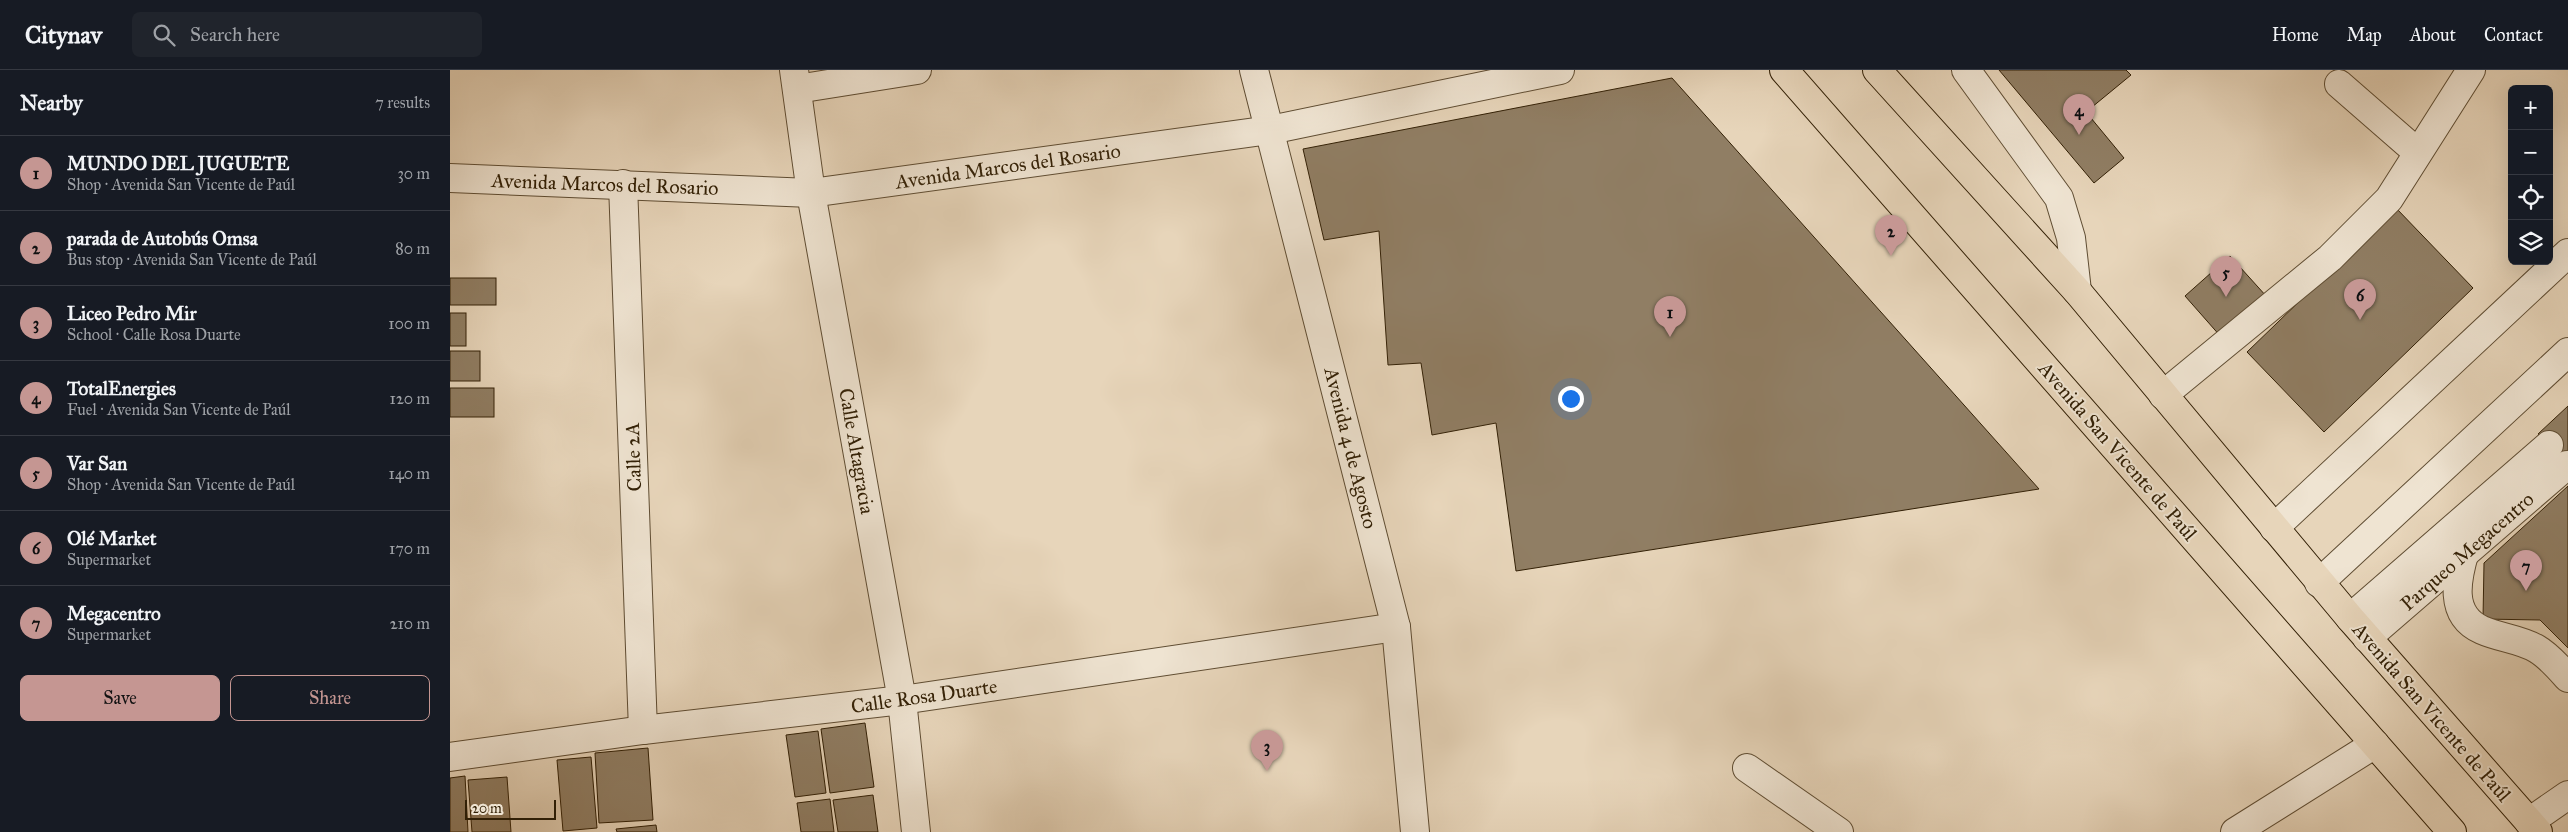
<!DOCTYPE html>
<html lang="en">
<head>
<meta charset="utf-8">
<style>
	:root { --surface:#171b24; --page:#20242c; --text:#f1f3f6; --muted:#9ea1a6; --line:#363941; --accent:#c59692 }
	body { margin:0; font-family:"IM FELL Great Primer",serif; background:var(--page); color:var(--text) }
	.controls { position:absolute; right:15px; top:15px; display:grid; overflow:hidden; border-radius:8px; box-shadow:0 5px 20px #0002 }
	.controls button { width:45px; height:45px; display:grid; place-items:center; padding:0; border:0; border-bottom:1px solid var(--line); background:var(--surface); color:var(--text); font:25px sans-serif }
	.scale { position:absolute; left:15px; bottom:12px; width:91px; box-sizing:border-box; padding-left:5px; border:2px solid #322006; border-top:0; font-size:14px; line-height:18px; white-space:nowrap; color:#322006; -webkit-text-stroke:4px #efe4d2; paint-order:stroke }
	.you { position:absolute; left:1120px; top:328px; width:18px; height:18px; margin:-12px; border:4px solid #fff; border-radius:50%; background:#1a73e8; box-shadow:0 0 0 8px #1a73e833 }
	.badge { display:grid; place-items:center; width:32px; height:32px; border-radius:50%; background:var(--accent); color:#111; font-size:16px; font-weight:700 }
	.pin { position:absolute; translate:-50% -41px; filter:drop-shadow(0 1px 2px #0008) }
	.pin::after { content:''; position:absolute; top:26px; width:18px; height:15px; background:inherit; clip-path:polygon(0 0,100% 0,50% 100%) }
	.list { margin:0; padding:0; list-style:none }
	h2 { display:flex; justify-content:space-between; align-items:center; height:65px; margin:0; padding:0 20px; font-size:21px }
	h2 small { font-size:16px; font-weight:400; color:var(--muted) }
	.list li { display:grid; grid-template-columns:32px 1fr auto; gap:15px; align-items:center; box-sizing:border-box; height:75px; padding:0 20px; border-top:1px solid var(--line) }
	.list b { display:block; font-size:19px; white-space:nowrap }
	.list p { margin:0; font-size:16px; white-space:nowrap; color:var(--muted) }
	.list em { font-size:16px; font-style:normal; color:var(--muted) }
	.actions { display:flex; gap:10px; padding:15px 20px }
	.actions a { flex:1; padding:11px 0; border:1px solid var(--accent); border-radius:8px; text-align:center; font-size:18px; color:var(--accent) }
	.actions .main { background:var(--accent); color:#111 }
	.icon { flex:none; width:28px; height:28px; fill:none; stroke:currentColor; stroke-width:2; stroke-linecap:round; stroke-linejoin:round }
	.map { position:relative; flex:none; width:2118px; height:762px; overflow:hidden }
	header { display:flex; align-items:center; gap:30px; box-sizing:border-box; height:70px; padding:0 25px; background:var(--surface); border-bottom:1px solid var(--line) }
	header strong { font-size:24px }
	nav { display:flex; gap:28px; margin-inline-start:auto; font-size:18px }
	.search { width:350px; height:45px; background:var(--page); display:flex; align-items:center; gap:12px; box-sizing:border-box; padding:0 18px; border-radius:8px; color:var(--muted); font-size:19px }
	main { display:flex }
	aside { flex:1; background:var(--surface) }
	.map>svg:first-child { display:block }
</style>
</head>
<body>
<header>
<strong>Citynav</strong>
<div class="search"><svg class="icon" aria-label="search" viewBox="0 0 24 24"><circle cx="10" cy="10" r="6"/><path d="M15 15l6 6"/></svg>Search here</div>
<nav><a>Home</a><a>Map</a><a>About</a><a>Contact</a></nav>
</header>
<main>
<aside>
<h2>Nearby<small>7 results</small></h2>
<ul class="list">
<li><span class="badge">1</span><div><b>MUNDO DEL JUGUETE</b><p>Shop · Avenida San Vicente de Paúl</p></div><em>30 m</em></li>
<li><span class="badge">2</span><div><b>parada de Autobús Omsa</b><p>Bus stop · Avenida San Vicente de Paúl</p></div><em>80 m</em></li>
<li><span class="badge">3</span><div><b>Liceo Pedro Mir</b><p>School · Calle Rosa Duarte</p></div><em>100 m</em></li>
<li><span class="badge">4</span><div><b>TotalEnergies</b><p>Fuel · Avenida San Vicente de Paúl</p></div><em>120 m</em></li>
<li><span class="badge">5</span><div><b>Var San</b><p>Shop · Avenida San Vicente de Paúl</p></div><em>140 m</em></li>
<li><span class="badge">6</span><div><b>Olé Market</b><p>Supermarket</p></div><em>170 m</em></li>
<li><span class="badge">7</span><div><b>Megacentro</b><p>Supermarket</p></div><em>210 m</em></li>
</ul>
<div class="actions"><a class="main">Save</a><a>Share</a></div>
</aside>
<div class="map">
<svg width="2118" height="762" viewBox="0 0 2118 762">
	<rect width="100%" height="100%" fill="#e7d5ba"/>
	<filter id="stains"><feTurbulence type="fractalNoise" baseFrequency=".004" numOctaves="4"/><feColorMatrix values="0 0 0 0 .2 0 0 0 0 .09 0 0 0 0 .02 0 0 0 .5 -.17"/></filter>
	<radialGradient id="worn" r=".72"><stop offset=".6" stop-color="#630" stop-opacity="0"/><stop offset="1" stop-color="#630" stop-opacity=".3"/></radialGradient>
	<!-- building -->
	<g fill="#907e64" stroke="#322006">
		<path d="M1549,0H1676L1681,5L1636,42L1674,88L1644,113Z"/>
		<path d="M1222,8L1589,419L1066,501L1046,353L982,365L971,293L938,295L929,161L874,170L853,79Z"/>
		<path d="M1946,138L2023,218L1874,362L1797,282Z"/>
		<path d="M1780,186L1817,227L1772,268L1735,226Z"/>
		<rect x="0" y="208" width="46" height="27"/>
		<rect x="0" y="243" width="16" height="33"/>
		<rect x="0" y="281" width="30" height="30"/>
		<rect x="0" y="318" width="44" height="29"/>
		<path d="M2118,336V395L2088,364Z"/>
		<path d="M2118,416V578L2090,550L2033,549L2034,493Z"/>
		<path d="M415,653L424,717L380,723L371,659Z"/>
		<path d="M368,661L376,723L345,727L336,665Z"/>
		<path d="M198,678L203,750L149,753L145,683Z"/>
		<path d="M141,687L147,758L113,761L107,690Z"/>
		<path d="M15,706L18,762H0V708Z"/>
		<path d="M57,707L61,762H22L18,710Z"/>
		<path d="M423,725L428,762H388L383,730Z"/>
		<path d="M380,729L384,762H351L347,733Z"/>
		<path d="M206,755L207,762H167L166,759Z"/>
	</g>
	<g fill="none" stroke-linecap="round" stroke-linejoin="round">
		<defs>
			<g id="minor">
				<path d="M344,0L361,123L452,630L466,762"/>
				<path d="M804,0L946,557L965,762"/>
				<path d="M1516,0L1609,128L1621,168L1627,221"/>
				<path d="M1889,14L1967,82"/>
				<path d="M347,19L467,0"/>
				<path d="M0,108L361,123L820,60L1110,0"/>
				<path d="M173,114L193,660"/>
				<path d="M1713,325L1880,188L1939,129L2021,0"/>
				<path d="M1824,458L2118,183"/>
				<path d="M2015,481C2007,508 1998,545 2032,560C2050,568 2070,569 2087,579C2099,586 2109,598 2118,608"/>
				<path d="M1869,513L2118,282"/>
				<path d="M1900,548L2099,375"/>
				<path d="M1917,568L2117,395"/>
				<path d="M0,687L193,660L452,630L946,557"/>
				<path d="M1297,698L1389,762"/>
				<path d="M2079,752L2118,725"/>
				<path d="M1785,762L1925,674"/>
			</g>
			<g id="major">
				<path d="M1334,0L2002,762"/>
				<path d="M1427,0L1627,221L1900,548L2088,762"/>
			</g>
		</defs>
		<!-- minor casing -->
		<use href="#minor" stroke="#5f4d33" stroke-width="30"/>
		<!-- major casing -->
		<use href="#major" stroke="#322006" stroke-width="30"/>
		<!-- minor -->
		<use href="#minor" stroke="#efe4d2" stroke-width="28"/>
		<!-- major -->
		<use href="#major" stroke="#e7d5ba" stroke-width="28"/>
	</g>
	<g text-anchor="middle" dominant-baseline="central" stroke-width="4" stroke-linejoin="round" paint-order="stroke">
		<!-- street labels -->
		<g font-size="20" fill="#322006" stroke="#efe4d2">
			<text transform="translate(558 96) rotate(-8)">Avenida Marcos del Rosario</text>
			<text transform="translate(155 114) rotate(2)">Avenida Marcos del Rosario</text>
			<text transform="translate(901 378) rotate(76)">Avenida 4 de Agosto</text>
			<text transform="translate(407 381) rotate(80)">Calle Altagracia</text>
			<text transform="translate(1668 381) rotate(49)">Avenida San Vicente de Paúl</text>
			<text transform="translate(183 387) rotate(-92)">Calle 2A</text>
			<text transform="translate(2017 481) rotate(-41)">Parqueo Megacentro</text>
			<text transform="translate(474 626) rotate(-8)">Calle Rosa Duarte</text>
			<text transform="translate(1982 642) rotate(49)">Avenida San Vicente de Paúl</text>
		</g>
	</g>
	<rect width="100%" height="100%" filter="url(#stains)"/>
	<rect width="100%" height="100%" fill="url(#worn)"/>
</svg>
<div class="controls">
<button>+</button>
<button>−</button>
<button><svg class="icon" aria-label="locate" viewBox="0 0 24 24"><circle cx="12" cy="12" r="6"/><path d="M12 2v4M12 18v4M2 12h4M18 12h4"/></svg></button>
<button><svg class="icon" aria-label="layers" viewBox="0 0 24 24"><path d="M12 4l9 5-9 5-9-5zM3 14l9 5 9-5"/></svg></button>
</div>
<div class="scale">20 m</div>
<div class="you"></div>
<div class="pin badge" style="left:1220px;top:267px">1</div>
<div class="pin badge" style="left:1441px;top:186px">2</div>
<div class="pin badge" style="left:817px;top:701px">3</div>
<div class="pin badge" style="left:1629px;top:65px">4</div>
<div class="pin badge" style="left:1776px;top:227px">5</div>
<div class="pin badge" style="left:1910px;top:250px">6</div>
<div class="pin badge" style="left:2076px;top:521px">7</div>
</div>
</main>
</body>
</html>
